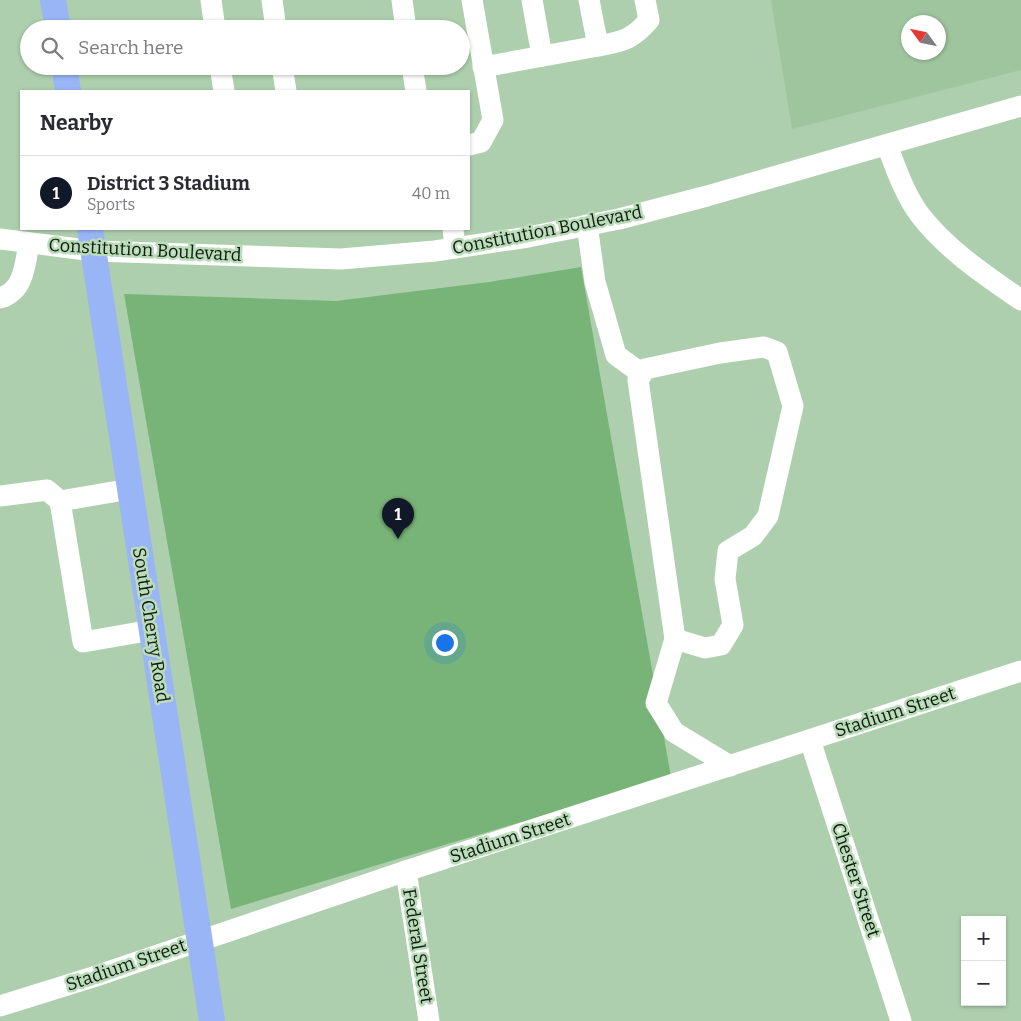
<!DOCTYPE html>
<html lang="en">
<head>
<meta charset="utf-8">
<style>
	:root { --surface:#fff; --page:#f2f2f3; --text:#2b2b33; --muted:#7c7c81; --line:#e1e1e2; --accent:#111827 }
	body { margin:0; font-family:Bitter,serif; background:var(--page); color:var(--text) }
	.controls { position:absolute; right:15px; bottom:15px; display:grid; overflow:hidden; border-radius:0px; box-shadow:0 1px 4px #0004 }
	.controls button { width:45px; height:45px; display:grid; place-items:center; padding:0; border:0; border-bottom:1px solid var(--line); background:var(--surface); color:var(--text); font:25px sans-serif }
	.compass { position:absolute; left:901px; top:15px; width:45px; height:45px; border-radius:50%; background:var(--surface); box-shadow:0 1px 4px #0004; rotate:303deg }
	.you { position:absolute; left:444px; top:642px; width:18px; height:18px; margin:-12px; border:4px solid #fff; border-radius:50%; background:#1a73e8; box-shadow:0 0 0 8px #1a73e833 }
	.badge { display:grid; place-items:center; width:32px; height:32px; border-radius:50%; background:var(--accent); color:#fff; font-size:16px; font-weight:700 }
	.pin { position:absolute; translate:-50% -41px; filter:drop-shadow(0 1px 2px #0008) }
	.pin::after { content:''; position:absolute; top:26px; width:18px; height:15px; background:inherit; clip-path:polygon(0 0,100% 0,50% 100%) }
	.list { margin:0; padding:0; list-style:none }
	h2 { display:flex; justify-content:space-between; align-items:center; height:65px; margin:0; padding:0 20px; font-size:21px }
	h2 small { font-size:16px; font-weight:400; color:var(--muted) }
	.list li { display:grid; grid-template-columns:32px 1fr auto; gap:15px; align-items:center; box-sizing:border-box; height:75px; padding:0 20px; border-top:1px solid var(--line) }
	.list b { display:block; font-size:19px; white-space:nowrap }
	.list p { margin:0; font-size:16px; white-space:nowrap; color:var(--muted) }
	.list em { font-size:16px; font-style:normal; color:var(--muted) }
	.icon { flex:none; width:28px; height:28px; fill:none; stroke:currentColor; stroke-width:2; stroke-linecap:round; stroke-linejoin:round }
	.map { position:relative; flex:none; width:1021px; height:1021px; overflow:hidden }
	.search { position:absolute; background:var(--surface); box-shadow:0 1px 4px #0004; left:20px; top:20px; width:450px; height:55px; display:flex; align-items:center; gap:12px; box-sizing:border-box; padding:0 18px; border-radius:28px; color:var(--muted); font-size:19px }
	.panel { position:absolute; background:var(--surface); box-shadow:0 1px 4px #0004; left:20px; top:90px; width:450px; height:140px; border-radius:0px }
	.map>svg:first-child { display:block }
</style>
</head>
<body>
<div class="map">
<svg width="1021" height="1021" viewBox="0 0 1021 1021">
	<rect width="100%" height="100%" fill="#aecfad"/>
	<!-- built -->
	<path fill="#9fc59e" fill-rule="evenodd" d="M771,0H1021V70L792,129ZM908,22H938V52H908Z"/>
	<!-- green -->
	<path fill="#78b477" d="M581,267L671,777L231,909L124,294L336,301L489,282Z"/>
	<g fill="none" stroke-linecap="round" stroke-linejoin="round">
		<!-- minor -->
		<g stroke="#fff" stroke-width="21">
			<path d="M211,0L215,29"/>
			<path d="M272,0L276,29"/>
			<path d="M402,0L406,29"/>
			<path d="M532,0L542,56"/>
			<path d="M589,0L598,46C623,41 632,40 649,20L645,0"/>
			<path d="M220,66L224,91"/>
			<path d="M282,66L286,91"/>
			<path d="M412,66L416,91"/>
			<path d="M483,67L598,46"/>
			<path d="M469,145L481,142L493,120L472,0"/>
			<path d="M887,145C896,169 905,195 920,215C947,250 985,275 1021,300"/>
			<path d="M587,225L595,282L616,355L642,374"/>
			<path d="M453,229L455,248"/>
			<path d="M0,239L94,251L341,259L435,251L528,237L619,219L707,196L1021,106"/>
			<path d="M0,298C24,291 25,265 29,243"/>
			<path d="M0,496L47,490L60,501L130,489"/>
			<path d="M60,501L83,642L152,630"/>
			<path d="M675,639L705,648L721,645L733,625L725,579L728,551L753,536L768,516L793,406L777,352L764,347L720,353L645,369L638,380L675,639L656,703L674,732L730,766"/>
			<path d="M810,740L901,1021"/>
			<path d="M406,871L429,1021"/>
			<path d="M0,1006L93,977L406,871L1021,671"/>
		</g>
		<!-- major -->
		<g stroke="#99b5f5" stroke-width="26">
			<path d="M53,0L58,29"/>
			<path d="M64,66L68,91"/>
			<path d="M90,229L212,1021"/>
		</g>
	</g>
	<g text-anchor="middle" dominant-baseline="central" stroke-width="5" stroke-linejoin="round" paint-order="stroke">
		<!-- street labels -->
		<g font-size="18" fill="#0e1a0e" stroke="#bbdcba">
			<text transform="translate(547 230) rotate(-11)">Constitution Boulevard</text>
			<text transform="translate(145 250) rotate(3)">Constitution Boulevard</text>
			<text transform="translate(151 625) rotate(81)">South Cherry Road</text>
			<text transform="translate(895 712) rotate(-18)">Stadium Street</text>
			<text transform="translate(510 838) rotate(-18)">Stadium Street</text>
			<text transform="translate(856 880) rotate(72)">Chester Street</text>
			<text transform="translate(418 946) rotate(81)">Federal Street</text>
			<text transform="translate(126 965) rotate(-19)">Stadium Street</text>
		</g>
	</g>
</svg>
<div class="controls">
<button>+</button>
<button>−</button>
</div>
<svg class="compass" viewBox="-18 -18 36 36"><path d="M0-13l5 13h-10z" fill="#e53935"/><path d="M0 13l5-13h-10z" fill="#7c7c81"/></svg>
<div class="you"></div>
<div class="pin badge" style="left:398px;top:539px">1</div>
<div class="search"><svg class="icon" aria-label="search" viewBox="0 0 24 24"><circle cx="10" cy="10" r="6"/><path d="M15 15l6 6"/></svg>Search here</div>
<section class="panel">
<h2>Nearby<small></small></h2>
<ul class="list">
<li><span class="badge">1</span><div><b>District 3 Stadium</b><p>Sports</p></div><em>40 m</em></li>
</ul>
</section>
</div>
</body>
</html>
